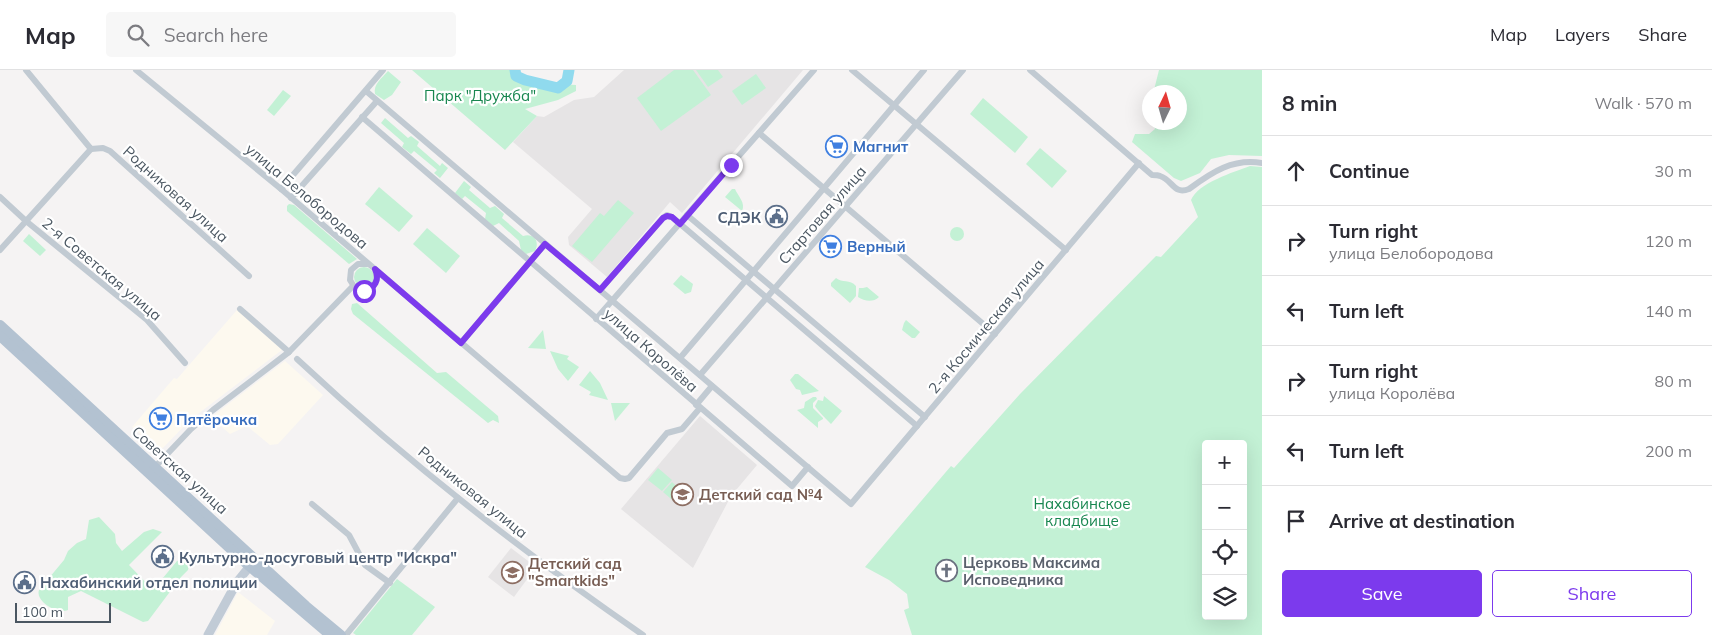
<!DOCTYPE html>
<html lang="en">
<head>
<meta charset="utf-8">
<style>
	:root { --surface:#fff; --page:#f7f7f7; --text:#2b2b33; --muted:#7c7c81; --line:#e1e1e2; --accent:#7c3aed }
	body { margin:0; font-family:Mulish,sans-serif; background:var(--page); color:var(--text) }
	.controls { position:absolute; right:15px; bottom:15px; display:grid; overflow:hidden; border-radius:5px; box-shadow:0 5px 20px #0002 }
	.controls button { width:45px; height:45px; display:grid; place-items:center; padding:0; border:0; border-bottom:1px solid var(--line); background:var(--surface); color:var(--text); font:25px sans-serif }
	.compass { position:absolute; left:1142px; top:15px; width:45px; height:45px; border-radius:50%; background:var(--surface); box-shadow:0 5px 20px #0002; rotate:5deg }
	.scale { position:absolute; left:15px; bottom:12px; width:96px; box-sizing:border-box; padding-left:5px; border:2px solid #4a5661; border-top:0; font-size:14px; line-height:18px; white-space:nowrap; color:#4a5661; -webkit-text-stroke:4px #fff; paint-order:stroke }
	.stop { position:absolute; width:15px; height:15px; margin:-11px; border:4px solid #7c3aed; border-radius:50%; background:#fff }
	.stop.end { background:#7c3aed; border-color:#fff; box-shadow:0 1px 5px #0008 }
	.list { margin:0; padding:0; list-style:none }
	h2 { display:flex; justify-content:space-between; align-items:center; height:65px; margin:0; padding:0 20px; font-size:21px }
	h2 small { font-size:16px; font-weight:400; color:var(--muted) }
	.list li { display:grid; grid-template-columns:32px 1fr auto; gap:15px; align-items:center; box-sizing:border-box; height:70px; padding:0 20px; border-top:1px solid var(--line) }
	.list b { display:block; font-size:19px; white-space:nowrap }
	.list p { margin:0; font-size:16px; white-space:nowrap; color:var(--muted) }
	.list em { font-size:16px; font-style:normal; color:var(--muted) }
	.actions { display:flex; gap:10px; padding:15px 20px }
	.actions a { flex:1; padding:11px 0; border:1px solid var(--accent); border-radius:5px; text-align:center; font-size:18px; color:var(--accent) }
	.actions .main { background:var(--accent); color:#fff }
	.icon { flex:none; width:28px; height:28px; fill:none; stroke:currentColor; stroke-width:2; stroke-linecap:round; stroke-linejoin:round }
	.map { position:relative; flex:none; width:1262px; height:565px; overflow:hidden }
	header { display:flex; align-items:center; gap:30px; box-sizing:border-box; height:70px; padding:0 25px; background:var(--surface); border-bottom:1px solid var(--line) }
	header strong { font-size:24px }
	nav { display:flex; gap:28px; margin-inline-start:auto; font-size:18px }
	.search { width:350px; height:45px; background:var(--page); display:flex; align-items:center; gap:12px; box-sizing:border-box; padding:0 18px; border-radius:5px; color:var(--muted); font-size:19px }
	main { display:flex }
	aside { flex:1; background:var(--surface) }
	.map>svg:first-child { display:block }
</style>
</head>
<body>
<header>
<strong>Map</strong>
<div class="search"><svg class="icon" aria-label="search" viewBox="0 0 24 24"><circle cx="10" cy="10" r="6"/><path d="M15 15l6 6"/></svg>Search here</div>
<nav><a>Map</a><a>Layers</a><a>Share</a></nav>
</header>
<main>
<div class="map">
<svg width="1262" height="565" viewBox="0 0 1262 565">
	<rect width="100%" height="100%" fill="#f5f3f3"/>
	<!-- commercial -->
	<g fill="#fdf9ef">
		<path d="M237,240L282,280L190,350L160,381L132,357L174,308L177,309Z"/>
		<path d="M285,291L323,325L278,374L270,375L247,356L230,364L213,349L214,345Z"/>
		<path d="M238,522L275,551L267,565H215Z"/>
	</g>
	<!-- education -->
	<g fill="#e6e4e5">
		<path d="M624,0H803L682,143L670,132L607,207L569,175L568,167L592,139L513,72L537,46L544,47L574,30L594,27Z"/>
		<path d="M700,346L757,395L731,426L693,498L621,439Z"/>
		<path d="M511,478L536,497L514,527L488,507Z"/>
	</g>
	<!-- green -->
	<g fill="#c3f1d5" fill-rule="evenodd">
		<path d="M412,0H514V4C526,17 540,11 556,13C563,13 569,15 576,15V21L558,30L525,39L537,46L505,80Z"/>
		<path d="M674,0H693L711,25L661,61L637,28Z"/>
		<path d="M696,0H718L723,7L708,17Z"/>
		<path d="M1159,0H1262V86L1229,85L1211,89L1200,103L1181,111L1174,108L1132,72L1135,64H1149L1155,59L1153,53L1180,52V22H1152L1154,20Z"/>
		<path d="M388,1L401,12L392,25L384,30L375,24C373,14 382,8 388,1Z"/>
		<path d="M756,4L766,18L742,35L732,21Z"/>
		<path d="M283,20L291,26L274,46L267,40Z"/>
		<path d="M983,28L1028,67L1015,83L970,44Z"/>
		<path d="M385,48L408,68L411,66L419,72L417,76L440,96L442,93L448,98L440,108L434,103L437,100L414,81L411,84L402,77L404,73L381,53Z"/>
		<path d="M1040,78L1067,101L1052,118L1026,94Z"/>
		<path d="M1250,96L1262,97V565H912L904,540L909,538L907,524L889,510L865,497L951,396L954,398L1020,324L1156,186L1161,187L1198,147L1191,130C1198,113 1234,102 1250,96ZM1206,374H1243V546H1206Z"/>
		<path d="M464,111L471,117L469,120L490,138L495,136L504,144L502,148L523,166C534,163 540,171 535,181L526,184L521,180L519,171L499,153L493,156L485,149L486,143L465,126L462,129L455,123Z"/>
		<path d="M379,117L413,146L399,162L365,134Z"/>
		<path d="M732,119H735C738,126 746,133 742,141L725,127Z"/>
		<path d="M618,130L634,143L592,192L572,176L600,143L604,146Z"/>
		<path d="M289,134L294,135L357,189L349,194L287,141V136Z"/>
		<circle cx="957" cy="164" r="7"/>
		<path d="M427,158L460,186L446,203L413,174Z"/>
		<path d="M29,164L46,180L40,186L23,171Z"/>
		<circle cx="364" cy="207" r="10"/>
		<path d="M681,205L693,214L691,222L685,224L673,214Z"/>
		<path d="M836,208C842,213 850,209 856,216V226L850,233L831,216V213Z"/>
		<path d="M867,217L879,227C873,233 864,231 858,227L859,218H863Z"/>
		<path d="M357,233L437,303L446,302L498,346L499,353L493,350L488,353L353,244L351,239L352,234Z"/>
		<path d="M906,250L920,262L915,268H912L902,260L904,253Z"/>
		<path d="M543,260L546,279L528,278Z"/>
		<path d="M550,281L569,286L567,289L579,297L568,311L558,299Z"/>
		<path d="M590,301L600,313L608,330L589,325L591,322L579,315Z"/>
		<path d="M795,304H798L819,321L802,325L800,320L796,319L790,310Z"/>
		<path d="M824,326L842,341L831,354C829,352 816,339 815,336L818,330L823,331Z"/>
		<path d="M813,327H816L817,329L813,333V338L823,348V349L818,352V358L797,340L804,338L805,332Z"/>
		<path d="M611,333H630L615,351Z"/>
		<path d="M658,398L672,410L662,421L648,410Z"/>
		<path d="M672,412L685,424L677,434L663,422Z"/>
		<path d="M99,447L115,464L116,473L122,481L144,462L153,459L162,462L129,495L153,520L177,491L182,489L189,495L188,500L181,507L148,551L143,552L81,521L68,527V540C57,545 35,531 39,520L64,490L68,481L77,473L86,469L89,450Z"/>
		<path d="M397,509L435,537L412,565H356L353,563Z"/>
	</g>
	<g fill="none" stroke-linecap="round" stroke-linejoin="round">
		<!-- river -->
		<path stroke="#90daee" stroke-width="11" d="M515,0L516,6L525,10L558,18L567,11L569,0"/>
		<!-- street -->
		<g stroke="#c1cad2" stroke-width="6">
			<path d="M26,0L91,79L103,78L110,81L249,206"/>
			<path d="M136,0L281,119L620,408L625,409L629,408L667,363L682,359L700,338"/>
			<path d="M852,0L1066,180"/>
			<path d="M1030,0L1152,105C1155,105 1158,105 1160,106C1173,110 1173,125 1189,119C1212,102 1233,88 1262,93"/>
			<path d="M366,21L851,434L1139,93"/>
			<path d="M362,47L792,416L808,397"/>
			<path d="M759,63L995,264"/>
			<path d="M281,119L383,0"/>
			<path d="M0,127L26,151L147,250L185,293"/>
			<path d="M291,128L377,31"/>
			<path d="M687,145L925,347"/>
			<path d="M0,180L91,79"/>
			<path d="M367,194H358L351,200L350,210L355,218L364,221L373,217L377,209L375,199"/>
			<path d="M600,220L663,148L667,145L672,147L917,356"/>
			<path d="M240,239L289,282"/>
			<path d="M596,249L814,0"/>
			<path d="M461,273L545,174"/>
			<path d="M680,288L924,0"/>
			<path d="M297,289C405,390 521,481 643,565"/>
			<path d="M700,305L963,0"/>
			<path d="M696,335L712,316"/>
			<path d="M153,399L191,359L213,340L289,282L353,216"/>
			<path d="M312,434L349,465L365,495L390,513"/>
			<path d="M346,565L458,428"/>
		</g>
		<!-- secondary -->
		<path stroke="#c1cbd6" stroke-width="9" d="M208,565L237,512L254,491"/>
		<!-- primary -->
		<g stroke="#b3c2d1" stroke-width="10">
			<path d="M0,255L306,536L341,565"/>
			<path d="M0,266L249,496L330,565"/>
		</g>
	</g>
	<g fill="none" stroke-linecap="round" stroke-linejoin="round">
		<!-- route -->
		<path stroke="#7c3aed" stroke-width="6" d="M364,221C375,218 380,210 375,199L461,273L545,174L600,220L663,148L667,146L672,147L680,154L731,95"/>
	</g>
	<!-- icons -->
	<defs>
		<symbol id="supermarket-ring" viewBox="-11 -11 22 22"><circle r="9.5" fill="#fff" stroke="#3f7fe0" stroke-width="1.5"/><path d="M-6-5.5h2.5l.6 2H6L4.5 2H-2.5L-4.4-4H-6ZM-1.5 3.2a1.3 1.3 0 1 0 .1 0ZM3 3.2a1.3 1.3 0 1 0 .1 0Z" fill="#3f7fe0"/></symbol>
		<symbol id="civic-ring" viewBox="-11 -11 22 22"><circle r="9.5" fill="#fff" stroke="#5c6f8a" stroke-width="1.5"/><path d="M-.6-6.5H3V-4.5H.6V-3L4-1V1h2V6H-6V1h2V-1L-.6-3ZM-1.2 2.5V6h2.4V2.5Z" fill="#5c6f8a"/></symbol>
		<symbol id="school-ring" viewBox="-11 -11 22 22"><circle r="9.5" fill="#fff" stroke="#8d6e63" stroke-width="1.5"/><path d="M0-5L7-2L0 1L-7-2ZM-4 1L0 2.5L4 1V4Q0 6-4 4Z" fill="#8d6e63"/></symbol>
		<symbol id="church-ring" viewBox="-11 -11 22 22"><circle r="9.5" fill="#fff" stroke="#6b7280" stroke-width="1.5"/><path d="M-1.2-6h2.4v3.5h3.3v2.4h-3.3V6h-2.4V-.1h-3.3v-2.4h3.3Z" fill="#6b7280"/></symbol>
	</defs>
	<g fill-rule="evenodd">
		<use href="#supermarket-ring" x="824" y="64" width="25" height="25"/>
		<use href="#civic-ring" x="764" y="134" width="25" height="25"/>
		<use href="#supermarket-ring" x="818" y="164" width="25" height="25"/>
		<use href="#supermarket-ring" x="148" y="336" width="25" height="25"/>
		<use href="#school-ring" x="670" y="412" width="25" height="25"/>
		<use href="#civic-ring" x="150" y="474" width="25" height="25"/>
		<use href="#church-ring" x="934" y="488" width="25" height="25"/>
		<use href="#school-ring" x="500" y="490" width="25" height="25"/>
		<use href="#civic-ring" x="12" y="500" width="25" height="25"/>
	</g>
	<g text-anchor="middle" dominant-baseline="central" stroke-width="4.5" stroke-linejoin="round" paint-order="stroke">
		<!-- park labels -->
		<g font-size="15" fill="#17864f" stroke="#fff">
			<text x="480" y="25">Парк "Дружба"</text>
			<text x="1082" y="433">Нахабинское<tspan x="1082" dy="17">кладбище</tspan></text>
		</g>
		<!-- shop labels -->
		<g font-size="15" font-weight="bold" fill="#366cbe" stroke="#fff" text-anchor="start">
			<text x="853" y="76">Магнит</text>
			<text x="847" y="176">Верный</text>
			<text x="176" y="349">Пятёрочка</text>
		</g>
		<!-- street labels -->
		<g font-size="15" fill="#4a5661" stroke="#fff">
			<text transform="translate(176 124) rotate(42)">Родниковая улица</text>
			<text transform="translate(307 126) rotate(40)">улица Белобородова</text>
			<text transform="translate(822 145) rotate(-49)">Стартовая улица</text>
			<text transform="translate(102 199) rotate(40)">2-я Советская улица</text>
			<text transform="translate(986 256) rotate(-50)">2-я Космическая улица</text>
			<text transform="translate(651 280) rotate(41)">улица Королёва</text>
			<text transform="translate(180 400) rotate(42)">Советская улица</text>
			<text transform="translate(473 422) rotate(39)">Родниковая улица</text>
		</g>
		<!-- service labels -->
		<g font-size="15" font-weight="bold" fill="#4e5e75" stroke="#fff" text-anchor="start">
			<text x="761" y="147" text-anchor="end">СДЭК</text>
			<text x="179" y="487">Культурно-досуговый центр "Искра"</text>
			<text x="40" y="512">Нахабинский отдел полиции</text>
		</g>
		<!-- education labels -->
		<g font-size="15" font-weight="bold" fill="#785e54" stroke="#fff" text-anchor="start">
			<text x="699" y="424">Детский сад №4</text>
			<text x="528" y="493">Детский сад<tspan x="528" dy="17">"Smartkids"</tspan></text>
		</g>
		<!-- worship labels -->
		<g font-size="15" font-weight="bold" fill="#5b616d" stroke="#fff" text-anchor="start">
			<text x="963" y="492">Церковь Максима<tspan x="963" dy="17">Исповедника</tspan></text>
		</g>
	</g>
</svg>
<div class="controls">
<button>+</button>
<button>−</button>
<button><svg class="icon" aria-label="locate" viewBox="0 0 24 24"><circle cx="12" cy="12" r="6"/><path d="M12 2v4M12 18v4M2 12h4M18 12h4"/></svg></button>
<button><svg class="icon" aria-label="layers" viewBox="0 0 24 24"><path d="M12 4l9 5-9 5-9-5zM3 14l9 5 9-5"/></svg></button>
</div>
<svg class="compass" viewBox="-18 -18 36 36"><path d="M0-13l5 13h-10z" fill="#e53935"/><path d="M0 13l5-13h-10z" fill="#7c7c81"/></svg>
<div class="scale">100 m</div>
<div class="stop" style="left:364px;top:221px"></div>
<div class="stop end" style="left:731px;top:95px"></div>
</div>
<aside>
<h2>8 min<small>Walk · 570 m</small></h2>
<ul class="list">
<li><svg class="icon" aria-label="ahead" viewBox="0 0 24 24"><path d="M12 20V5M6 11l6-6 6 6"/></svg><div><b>Continue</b></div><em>30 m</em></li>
<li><svg class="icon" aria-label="right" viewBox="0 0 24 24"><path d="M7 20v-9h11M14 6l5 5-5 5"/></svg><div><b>Turn right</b><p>улица Белобородова</p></div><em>120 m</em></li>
<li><svg class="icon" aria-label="left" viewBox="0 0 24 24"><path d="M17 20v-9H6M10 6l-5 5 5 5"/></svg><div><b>Turn left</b></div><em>140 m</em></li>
<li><svg class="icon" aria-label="right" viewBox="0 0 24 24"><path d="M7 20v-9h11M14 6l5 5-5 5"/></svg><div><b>Turn right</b><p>улица Королёва</p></div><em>80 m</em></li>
<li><svg class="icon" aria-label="left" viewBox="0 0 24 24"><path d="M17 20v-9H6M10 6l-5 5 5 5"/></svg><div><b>Turn left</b></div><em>200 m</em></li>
<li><svg class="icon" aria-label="arrive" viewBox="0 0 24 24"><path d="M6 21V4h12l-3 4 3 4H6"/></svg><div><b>Arrive at destination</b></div></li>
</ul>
<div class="actions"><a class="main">Save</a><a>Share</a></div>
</aside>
</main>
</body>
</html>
